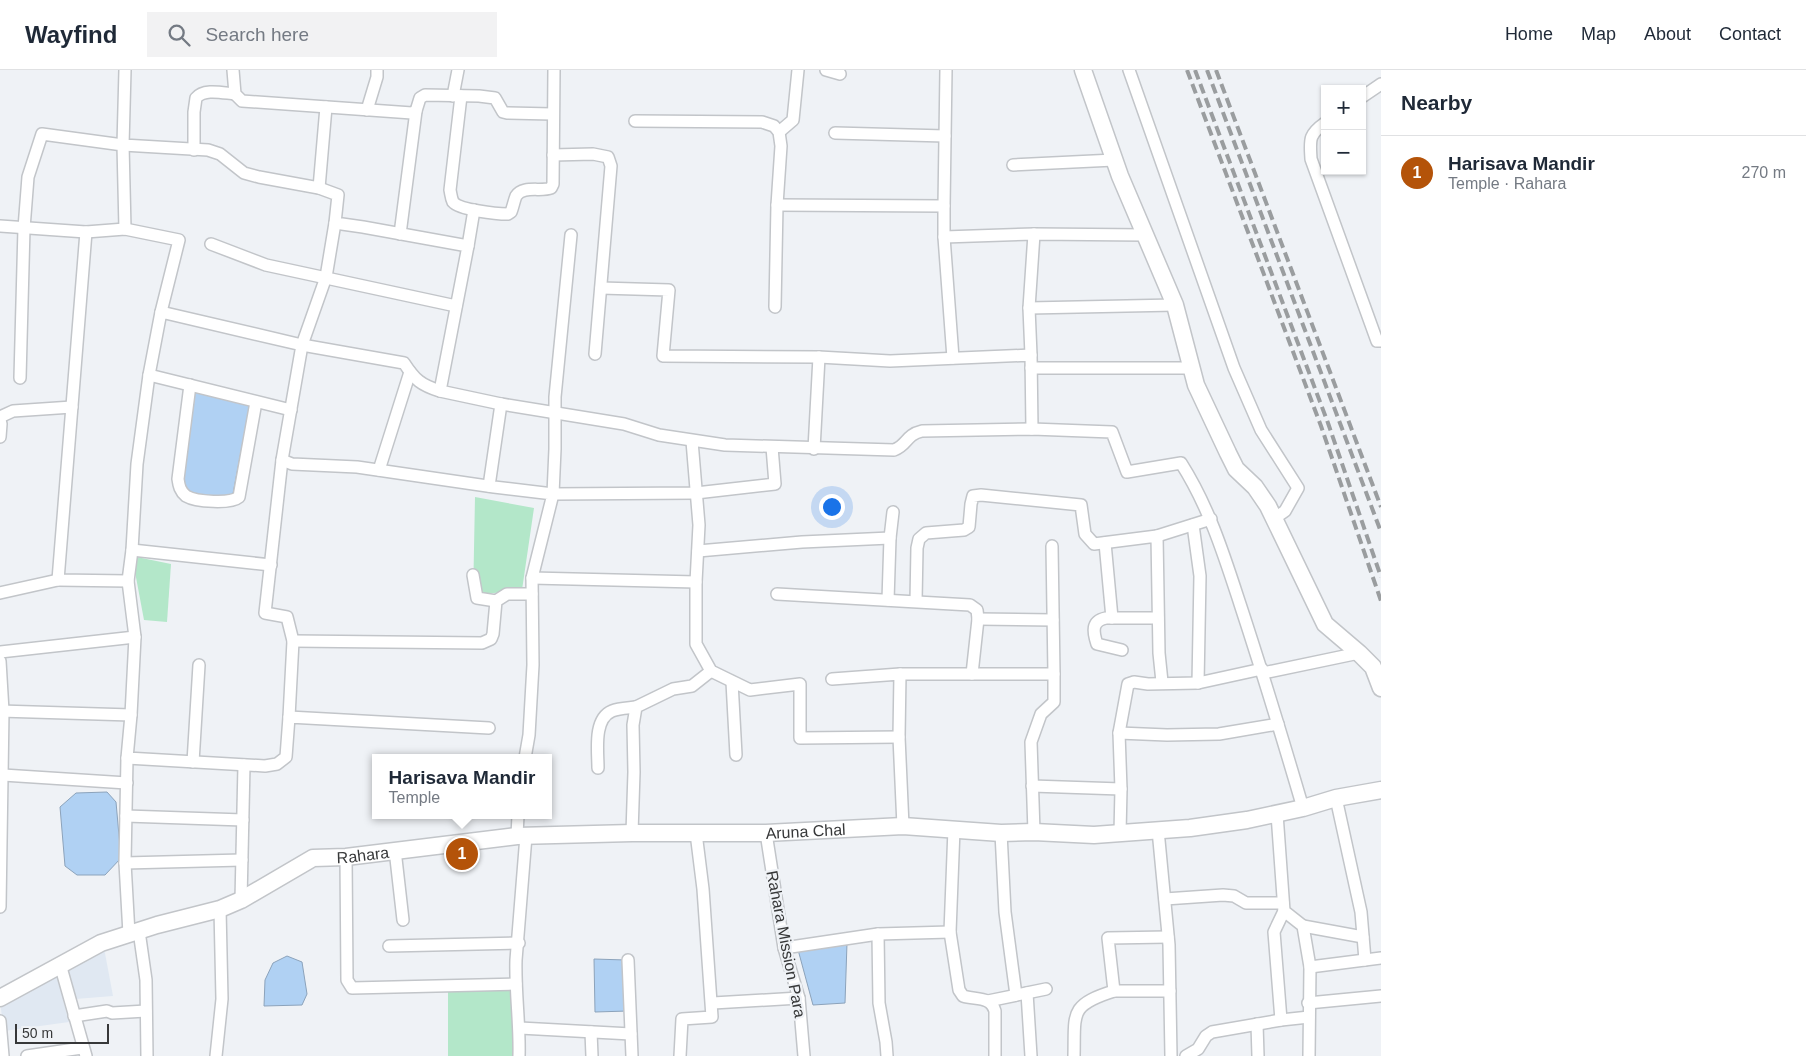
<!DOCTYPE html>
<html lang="en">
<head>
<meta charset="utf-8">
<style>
	:root { --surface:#fff; --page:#f2f2f3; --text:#1f2937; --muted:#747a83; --line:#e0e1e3; --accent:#b45309 }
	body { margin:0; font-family:Arial,sans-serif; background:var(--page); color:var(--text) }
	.controls { position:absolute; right:15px; top:15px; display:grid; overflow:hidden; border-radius:0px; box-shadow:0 1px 4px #0004 }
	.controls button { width:45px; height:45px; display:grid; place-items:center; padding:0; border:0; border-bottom:1px solid var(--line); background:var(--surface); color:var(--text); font:25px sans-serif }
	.scale { position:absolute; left:15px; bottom:12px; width:94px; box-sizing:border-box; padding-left:5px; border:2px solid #373839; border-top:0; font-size:14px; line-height:18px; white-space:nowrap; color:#373839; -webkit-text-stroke:4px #eff2f6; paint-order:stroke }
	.you { position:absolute; left:831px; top:436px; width:18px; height:18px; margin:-12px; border:4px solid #fff; border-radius:50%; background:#1a73e8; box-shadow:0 0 0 8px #1a73e833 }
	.badge { display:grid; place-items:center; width:32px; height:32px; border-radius:50%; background:var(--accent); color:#fff; font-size:16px; font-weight:700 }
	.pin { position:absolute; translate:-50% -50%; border:2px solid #fff; box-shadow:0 1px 5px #0006 }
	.popup { position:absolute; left:372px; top:684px; width:180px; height:65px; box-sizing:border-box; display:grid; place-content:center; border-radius:0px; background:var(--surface); filter:drop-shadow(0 1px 4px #0005); font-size:16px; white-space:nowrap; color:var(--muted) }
	.popup b { font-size:19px; color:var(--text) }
	.popup::after { content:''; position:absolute; left:50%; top:100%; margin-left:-10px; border:10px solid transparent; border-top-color:var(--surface) }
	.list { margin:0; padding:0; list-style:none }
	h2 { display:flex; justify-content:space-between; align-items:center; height:65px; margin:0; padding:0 20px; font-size:21px }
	h2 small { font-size:16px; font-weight:400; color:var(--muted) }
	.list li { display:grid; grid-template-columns:32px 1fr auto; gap:15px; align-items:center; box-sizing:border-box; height:75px; padding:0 20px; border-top:1px solid var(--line) }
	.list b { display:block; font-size:19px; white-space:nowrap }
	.list p { margin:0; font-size:16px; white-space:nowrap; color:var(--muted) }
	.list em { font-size:16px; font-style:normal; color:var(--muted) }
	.icon { flex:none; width:28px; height:28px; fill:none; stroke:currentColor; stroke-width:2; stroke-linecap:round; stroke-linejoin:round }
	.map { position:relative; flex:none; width:1381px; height:986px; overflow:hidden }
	header { display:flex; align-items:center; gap:30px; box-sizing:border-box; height:70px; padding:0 25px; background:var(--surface); border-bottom:1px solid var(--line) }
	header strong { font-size:24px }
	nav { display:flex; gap:28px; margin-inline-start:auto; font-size:18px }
	.search { width:350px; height:45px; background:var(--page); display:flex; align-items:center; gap:12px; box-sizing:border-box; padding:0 18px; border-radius:0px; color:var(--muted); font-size:19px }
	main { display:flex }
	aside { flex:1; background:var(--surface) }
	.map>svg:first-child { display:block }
</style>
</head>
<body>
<header>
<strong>Wayfind</strong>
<div class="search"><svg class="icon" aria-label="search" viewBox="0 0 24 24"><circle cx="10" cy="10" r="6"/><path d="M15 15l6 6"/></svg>Search here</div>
<nav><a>Home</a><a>Map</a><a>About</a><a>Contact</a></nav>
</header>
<main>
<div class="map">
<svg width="1381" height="986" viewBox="0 0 1381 986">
	<rect width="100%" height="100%" fill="#eff2f6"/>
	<!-- built -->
	<path fill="#e0e8f2" d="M104,878L113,926L63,930L69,952L4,961L0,932Z"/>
	<!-- green -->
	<g fill="#b3e7c9">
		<path d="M475,427L534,438L522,520L485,524L473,531Z"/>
		<path d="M132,486L171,494L167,552L144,550Z"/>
		<path d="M512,918L515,960L513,986H448V920Z"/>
	</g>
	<!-- water -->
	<g fill="#b0d1f3" stroke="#8ca3bb">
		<path d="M194,322L250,335L232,429L191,426L181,420Z"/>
		<path d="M107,722L116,732L121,788L105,805H77L65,796L60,737L76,723Z"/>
		<path d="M847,873L845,933L813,935L797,876Z"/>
		<path d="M287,886L302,892L307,924L302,935L264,936L265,910L273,893Z"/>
		<path d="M594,889L626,890L628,941L595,942Z"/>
	</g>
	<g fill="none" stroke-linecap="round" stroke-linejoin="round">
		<defs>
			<g id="street">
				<path d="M125,0L123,75L208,80L220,84L244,103L259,107L319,118L338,125L335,153L363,157L468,176L440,321L501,334L489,416"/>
				<path d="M233,0L235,24L242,31L412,43L416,41L420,28L425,25L479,26L495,28L503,42L507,43L552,44"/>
				<path d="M826,0L840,4"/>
				<path d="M1129,0L1234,298L1261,360L1298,418L1285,441L1275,448"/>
				<path d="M453,26L458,0"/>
				<path d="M461,26L450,120C451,124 451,128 453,132C460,140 496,144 508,144L511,142C513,137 514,131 516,126C523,115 541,122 551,118L553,114L554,0"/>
				<path d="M1362,27L1381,14"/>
				<path d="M367,40L377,7V0"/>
				<path d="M635,51L762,52L774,56L779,62L781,76L777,135L775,237"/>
				<path d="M1325,53C1308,65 1310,70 1311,89L1377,271H1381"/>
				<path d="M779,62L793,50L798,0"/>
				<path d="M835,63L945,66"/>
				<path d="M194,80V42L196,28C204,18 223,23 235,24"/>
				<path d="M553,85L593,84L608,87L611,96L595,284"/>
				<path d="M1013,95L1114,90"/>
				<path d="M319,118L326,37"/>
				<path d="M777,135L944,136V167L953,288"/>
				<path d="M944,136L946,0"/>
				<path d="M335,153L326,207L302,275L404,293C415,310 421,315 440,321"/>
				<path d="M0,156L86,162L125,159L179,170L161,242"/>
				<path d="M86,162L58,510L128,511"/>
				<path d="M400,164L416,41"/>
				<path d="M571,165L555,327V379L553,424L696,423L775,414L772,377"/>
				<path d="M944,167L1034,164L1145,165"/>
				<path d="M211,174L266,195L456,236"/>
				<path d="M468,176L474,140"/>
				<path d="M601,218L669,220L663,286L819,287L890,291L1031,285L1032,359"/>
				<path d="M1029,238L1175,235"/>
				<path d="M1031,285L1029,238L1034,164"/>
				<path d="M1031,298H1192"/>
				<path d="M149,305L291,340"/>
				<path d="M20,308L24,158L28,107L42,64L123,75L125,159"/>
				<path d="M190,315L178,409C179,416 180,421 186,426C196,432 231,434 239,427L256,332"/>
				<path d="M501,334L624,354L659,365L725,375L894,380C908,375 905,365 922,361L1032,359L1112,362L1127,402L1181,393C1209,437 1224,485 1240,534C1262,601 1283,670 1303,738"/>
				<path d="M0,347L13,341L72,337"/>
				<path d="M0,350L1,354L0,367"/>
				<path d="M692,371L699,455L696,512V574L711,601L750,620L800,614V668L899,667"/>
				<path d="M814,379L819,287"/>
				<path d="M282,390L265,543L287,547L293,571L289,647"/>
				<path d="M379,400L410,302"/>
				<path d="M1193,455L1200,506L1198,613"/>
				<path d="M1157,466L1211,449"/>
				<path d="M1105,473L1112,548"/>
				<path d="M132,480L271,495"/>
				<path d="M698,481L802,472L890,468"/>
				<path d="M473,505L477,528L496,531"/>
				<path d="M532,508L696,512"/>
				<path d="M0,523L58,510"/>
				<path d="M777,524L970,535L977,540L978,549L972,604"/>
				<path d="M888,530L890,468L893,442"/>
				<path d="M916,531L917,478L919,469L926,463L964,460L969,457L971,434L973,426L981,425L1081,435L1085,464L1094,474L1157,466L1159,583L1162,612"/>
				<path d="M978,549L1053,550"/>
				<path d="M293,571L482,573L491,569L493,564L496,531L507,524H532"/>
				<path d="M1122,580L1097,574C1093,562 1091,551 1106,548H1158"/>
				<path d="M0,582L135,567"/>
				<path d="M0,591L3,641L0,837"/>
				<path d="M1263,603L1359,583"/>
				<path d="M900,604H1054L1052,476"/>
				<path d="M832,609L900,604L899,667L903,756"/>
				<path d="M732,612L736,685"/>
				<path d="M0,641L131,645"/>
				<path d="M489,658L289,647L286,687L277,694L265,696L127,688L131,645L135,567L128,511L132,480L137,394L149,305L161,242L302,275L282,390L292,394L357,397L494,417L553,424L532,508L533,595L529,665L525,688"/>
				<path d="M1119,663L1167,665L1219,664L1278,654"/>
				<path d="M127,688L125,793L129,864"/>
				<path d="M193,692L199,595"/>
				<path d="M598,698C598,681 593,649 612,641C619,638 629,638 636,637"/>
				<path d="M3,705L127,713"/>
				<path d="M1032,716L1121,719"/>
				<path d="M1336,728L1361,842L1365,890"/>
				<path d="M1277,744L1284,841L1303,856L1310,897L1309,986"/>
				<path d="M126,746L243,750"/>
				<path d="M954,759L950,862L959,920L963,926C976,930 991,926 995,941V986"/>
				<path d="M1158,760L1169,875L1171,986"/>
				<path d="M1034,762L1031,672L1041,644L1054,632V604"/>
				<path d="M632,763L634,702L633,655L636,637L673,619L692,616L711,601"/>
				<path d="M766,763L784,878L799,928L804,986"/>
				<path d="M1001,763L1005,842L1016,925"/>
				<path d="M1120,763L1121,719L1119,663L1128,614L1134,612L1148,614L1198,613L1262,599"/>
				<path d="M517,766L518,745"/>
				<path d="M395,780L403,850"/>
				<path d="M346,787L347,910L352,918L516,914"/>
				<path d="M125,793L242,790"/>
				<path d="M1165,829L1223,825L1234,826L1246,833H1283"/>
				<path d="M241,830L244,695"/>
				<path d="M1303,856L1363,867"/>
				<path d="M139,861L146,910L147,986"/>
				<path d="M878,864L879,933L886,972L887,986"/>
				<path d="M389,876L519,873"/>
				<path d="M784,878L878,864L950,862"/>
				<path d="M628,890L632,986"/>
				<path d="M60,894L86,986"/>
				<path d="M1310,897L1381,888"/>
				<path d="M1114,921H1170"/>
				<path d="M1027,923L1031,986"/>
				<path d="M988,931L1046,919"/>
				<path d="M713,933L799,928"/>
				<path d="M1308,933L1381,926"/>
				<path d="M74,946L107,941L112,943L146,941"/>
				<path d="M1281,950L1274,862L1284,841"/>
				<path d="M0,951L3,986"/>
				<path d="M1257,954L1258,986"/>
				<path d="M520,958L631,964"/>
				<path d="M591,962L592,986"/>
				<path d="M27,986L82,978"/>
				<path d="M216,986L222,929L220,839"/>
				<path d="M519,986C520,954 515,922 516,890C519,848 523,807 526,766"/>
				<path d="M680,986L682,949L712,947L703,819L696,763"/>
				<path d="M1074,986C1075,943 1069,935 1114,921L1108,868L1168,867"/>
				<path d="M1186,986L1198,979L1206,966L1212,962L1281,950L1309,947"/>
			</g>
			<g id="secondary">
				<path d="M1083,0L1120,106L1175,235L1196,315L1228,383L1236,399L1255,417L1268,436L1325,554L1359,583L1373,597L1381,618"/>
				<path id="s1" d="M0,928L101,873L157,855L220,839L241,830L313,788L346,787L517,766L632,763H766L903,756L1001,763L1034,762L1094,765L1190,758L1247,750L1303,738L1336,728L1381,720"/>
			</g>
		</defs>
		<!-- street casing -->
		<use href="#street" stroke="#c2c5c9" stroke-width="14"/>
		<!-- secondary casing -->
		<use href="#secondary" stroke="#c2c5c9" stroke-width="19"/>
		<!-- street -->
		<use href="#street" stroke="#fff" stroke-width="11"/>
		<!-- secondary -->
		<use href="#secondary" stroke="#fff" stroke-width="16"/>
		<!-- rail -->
		<g stroke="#9a9d9f" stroke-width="4" stroke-dasharray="10 5" stroke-linecap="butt">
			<path d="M1187,0L1321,356L1381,531"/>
			<path d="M1195,0L1328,353L1381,507"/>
			<path d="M1207,0L1381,462"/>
			<path d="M1216,0L1381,437"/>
		</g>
	</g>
	<g text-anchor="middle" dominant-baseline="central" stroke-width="4.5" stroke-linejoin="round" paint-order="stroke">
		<!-- street labels -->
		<g font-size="16" fill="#373839" stroke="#eff2f6">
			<text stroke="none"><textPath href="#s1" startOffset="839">Aruna Chal</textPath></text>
			<text stroke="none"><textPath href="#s1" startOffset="395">Rahara</textPath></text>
			<text transform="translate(786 874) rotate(79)">Rahara Mission Para</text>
		</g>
	</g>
</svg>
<div class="controls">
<button>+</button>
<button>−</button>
</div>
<div class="scale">50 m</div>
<div class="you"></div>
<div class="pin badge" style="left:462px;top:784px">1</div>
<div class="popup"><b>Harisava Mandir</b>Temple</div>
</div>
<aside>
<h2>Nearby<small></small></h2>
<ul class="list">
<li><span class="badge">1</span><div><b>Harisava Mandir</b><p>Temple · Rahara</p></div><em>270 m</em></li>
</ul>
</aside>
</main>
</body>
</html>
